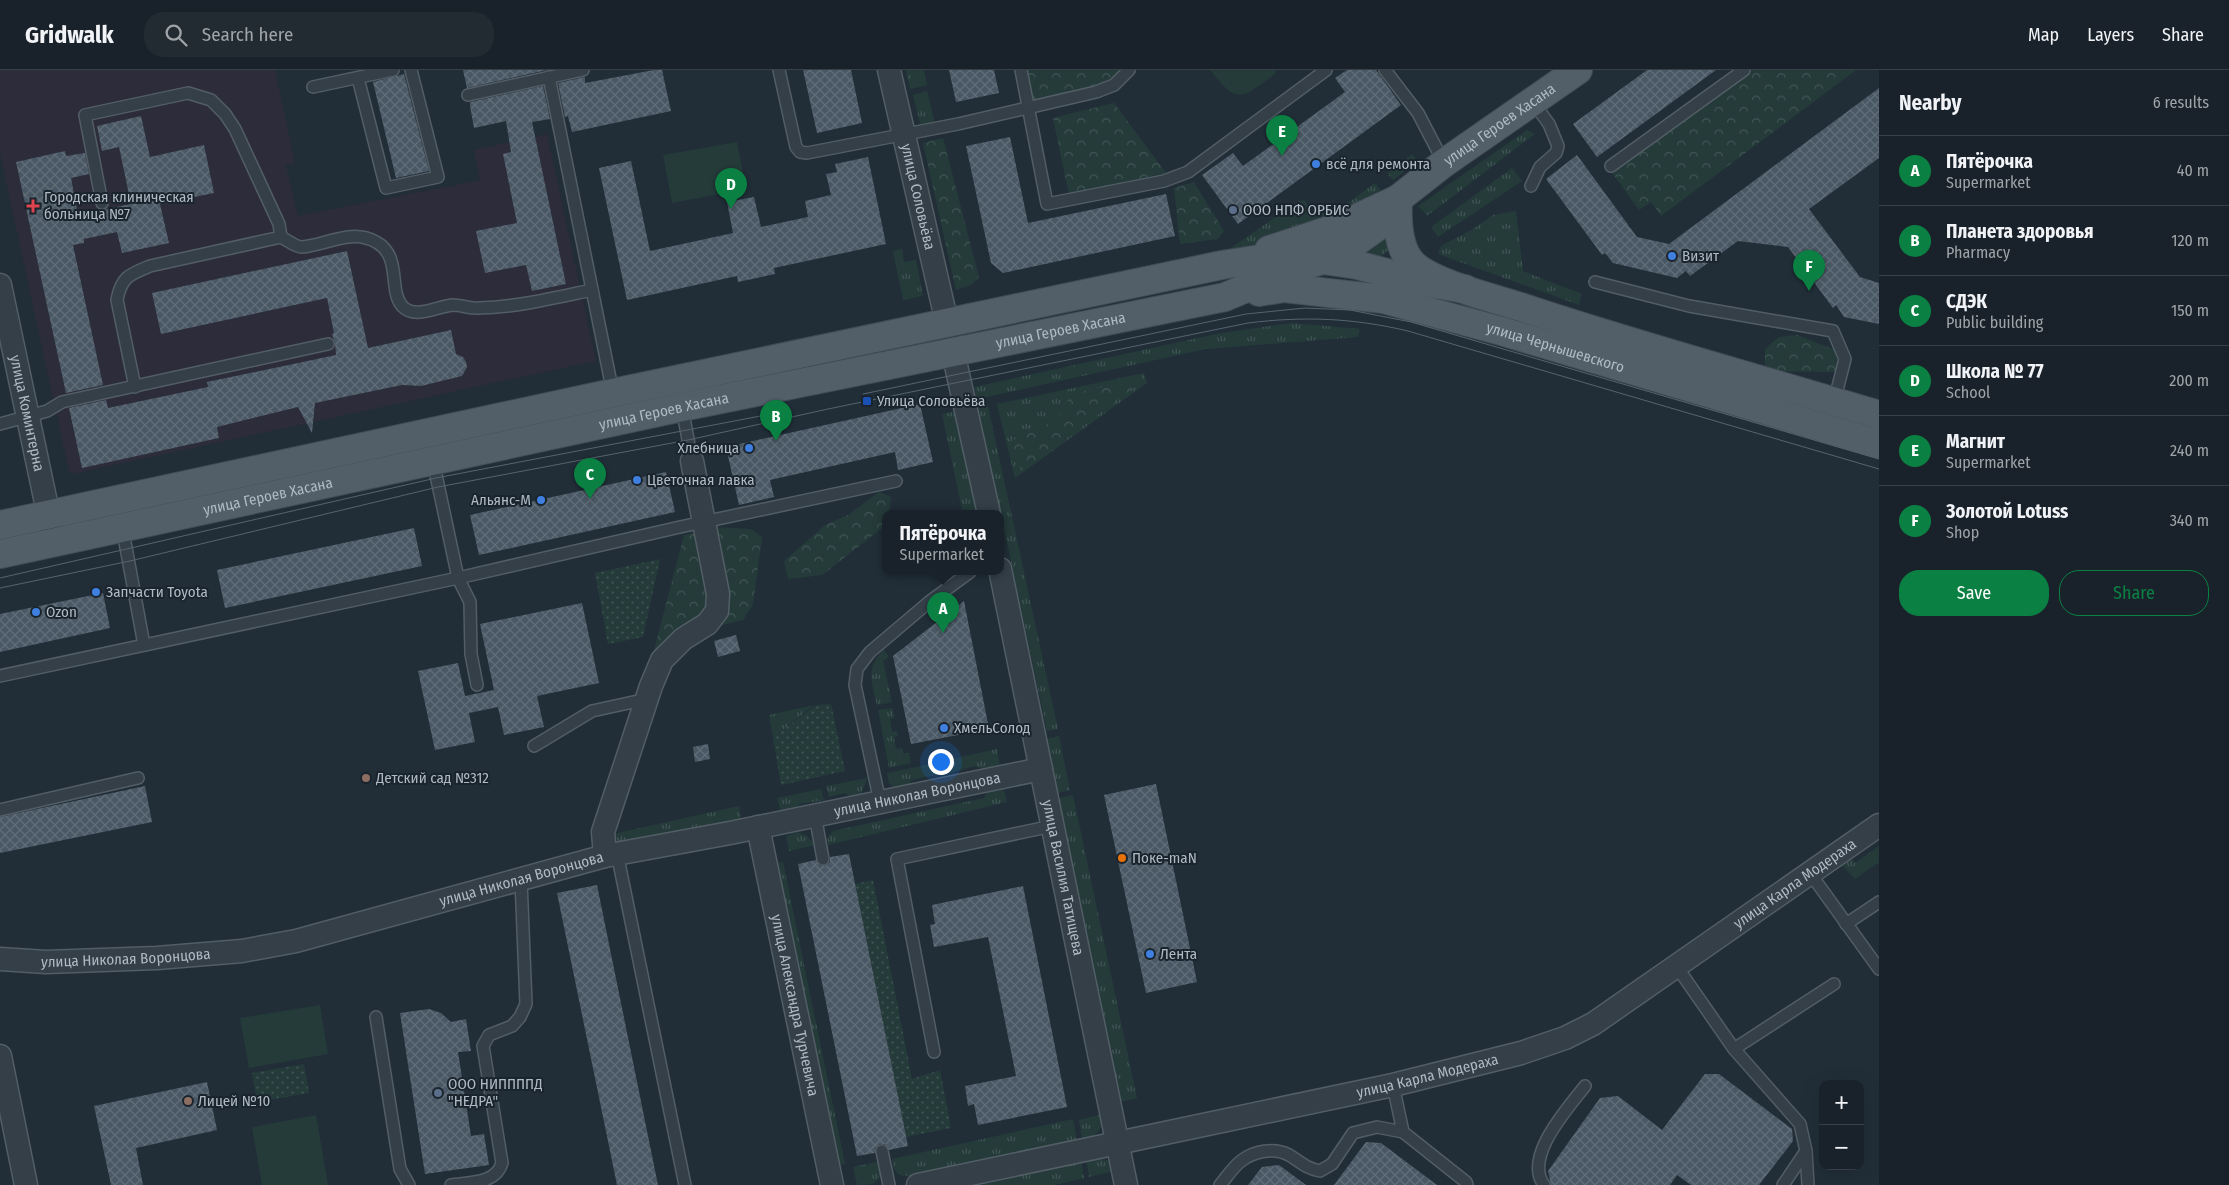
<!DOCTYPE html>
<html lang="en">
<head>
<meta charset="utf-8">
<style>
	:root { --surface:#19222a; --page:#222a32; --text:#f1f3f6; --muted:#9fa4a8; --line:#373f47; --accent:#0b8043 }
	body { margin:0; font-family:"Fira Sans Condensed",sans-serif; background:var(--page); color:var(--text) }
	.controls { position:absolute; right:15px; bottom:15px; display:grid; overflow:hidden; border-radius:10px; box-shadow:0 5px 20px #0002 }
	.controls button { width:45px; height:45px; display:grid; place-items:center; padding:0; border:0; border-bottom:1px solid var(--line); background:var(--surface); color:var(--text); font:25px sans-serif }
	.you { position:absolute; left:940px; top:691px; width:18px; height:18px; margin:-12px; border:4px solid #fff; border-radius:50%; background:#1a73e8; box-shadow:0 0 0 8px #1a73e833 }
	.badge { display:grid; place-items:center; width:32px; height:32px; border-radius:50%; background:var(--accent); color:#fff; font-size:16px; font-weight:700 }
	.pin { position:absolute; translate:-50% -41px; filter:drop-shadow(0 1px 2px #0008) }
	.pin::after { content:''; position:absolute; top:26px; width:18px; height:15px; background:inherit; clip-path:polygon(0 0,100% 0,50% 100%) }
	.popup { position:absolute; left:882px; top:440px; width:122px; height:65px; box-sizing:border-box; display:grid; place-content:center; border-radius:10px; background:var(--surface); filter:drop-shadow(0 1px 4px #0005); font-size:16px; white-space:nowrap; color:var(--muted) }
	.popup b { font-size:19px; color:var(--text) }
	.popup::after { content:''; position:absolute; left:50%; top:100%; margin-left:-10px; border:10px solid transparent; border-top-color:var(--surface) }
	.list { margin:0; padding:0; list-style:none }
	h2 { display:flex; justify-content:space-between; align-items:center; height:65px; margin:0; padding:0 20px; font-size:21px }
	h2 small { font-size:16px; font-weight:400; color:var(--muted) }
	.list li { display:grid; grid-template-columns:32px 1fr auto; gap:15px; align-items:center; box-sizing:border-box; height:70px; padding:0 20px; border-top:1px solid var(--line) }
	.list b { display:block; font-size:19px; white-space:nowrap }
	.list p { margin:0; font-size:16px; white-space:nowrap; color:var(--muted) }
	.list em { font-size:16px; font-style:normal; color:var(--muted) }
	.actions { display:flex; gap:10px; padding:15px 20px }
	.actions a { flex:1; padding:11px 0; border:1px solid var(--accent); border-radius:20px; text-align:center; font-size:18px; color:var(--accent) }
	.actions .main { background:var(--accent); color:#fff }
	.icon { flex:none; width:28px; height:28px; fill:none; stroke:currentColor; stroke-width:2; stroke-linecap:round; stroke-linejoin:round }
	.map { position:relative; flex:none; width:1879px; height:1115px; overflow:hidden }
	header { display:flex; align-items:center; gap:30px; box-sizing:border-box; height:70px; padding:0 25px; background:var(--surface); border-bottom:1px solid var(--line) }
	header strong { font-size:24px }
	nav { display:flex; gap:28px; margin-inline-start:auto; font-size:18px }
	.search { width:350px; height:45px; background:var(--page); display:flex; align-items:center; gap:12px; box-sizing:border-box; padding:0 18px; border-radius:20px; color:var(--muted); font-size:19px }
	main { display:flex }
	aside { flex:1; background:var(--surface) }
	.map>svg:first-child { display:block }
</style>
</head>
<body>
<header>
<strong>Gridwalk</strong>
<div class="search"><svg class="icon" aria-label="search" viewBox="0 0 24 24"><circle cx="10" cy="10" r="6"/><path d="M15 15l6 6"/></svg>Search here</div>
<nav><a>Map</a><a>Layers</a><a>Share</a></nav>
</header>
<main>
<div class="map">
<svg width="1879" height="1115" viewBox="0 0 1879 1115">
	<defs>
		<pattern id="grass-tufts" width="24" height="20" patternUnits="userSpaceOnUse" patternTransform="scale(1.25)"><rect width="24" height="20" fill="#243b3a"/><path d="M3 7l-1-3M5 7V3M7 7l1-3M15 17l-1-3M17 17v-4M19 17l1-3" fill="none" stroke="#415555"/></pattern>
		<pattern id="forest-crowns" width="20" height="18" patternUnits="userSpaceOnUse" patternTransform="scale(1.25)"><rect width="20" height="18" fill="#243b3a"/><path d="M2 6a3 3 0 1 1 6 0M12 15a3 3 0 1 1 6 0" fill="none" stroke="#415555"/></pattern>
		<pattern id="park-dots" width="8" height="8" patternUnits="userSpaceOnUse" patternTransform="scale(1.25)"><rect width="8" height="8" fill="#243b3a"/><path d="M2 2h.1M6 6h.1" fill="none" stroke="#415555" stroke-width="1.8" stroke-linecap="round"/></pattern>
		<pattern id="building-cross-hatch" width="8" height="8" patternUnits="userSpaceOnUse" patternTransform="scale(1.25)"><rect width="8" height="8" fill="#495864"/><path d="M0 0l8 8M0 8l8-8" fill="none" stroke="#616e79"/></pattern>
	</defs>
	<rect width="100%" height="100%" fill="#212e38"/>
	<!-- medical -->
	<path fill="#2c2c3a" d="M0,0H275L295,93L286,95L298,146L480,110L474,80L547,64L596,291L72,404L69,402L0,84Z"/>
	<!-- grass -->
	<g fill="url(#grass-tufts)">
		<path d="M906,0H924L927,15L910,19Z"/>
		<path d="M927,21L935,53L921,57L913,25Z"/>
		<path d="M1527,60L1535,64L1427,146L1418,136Z"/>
		<path d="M1412,84L1418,91L1393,110L1387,103Z"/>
		<path d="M1512,98L1522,111L1438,167L1431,157Z"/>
		<path d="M1375,113L1381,120L1367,130L1284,170L967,238L964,234L1231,178L1297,132L1304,130L1315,145L1349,132Z"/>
		<path d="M1516,141L1523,201L1582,224L1579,235L1438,184L1441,176L1473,159L1493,145Z"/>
		<path d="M1388,165L1389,179L1380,188L1356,186Z"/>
		<path d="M902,179L904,192L916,190L923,226L903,230L893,181Z"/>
		<path d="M1292,253L1360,259L1358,267L1206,279L977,329L974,317L1221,263Z"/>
		<path d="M1144,303L1147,313L1015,408L997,334Z"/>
		<path d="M988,336L1058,659L1047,661L1006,468L976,339Z"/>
		<path d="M957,341L980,444H963L942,344Z"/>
		<path d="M884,580L889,587L883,591L892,632L877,635C872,614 865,596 884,580Z"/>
		<path d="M814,635L773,668L769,645Z"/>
		<path d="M893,638L894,648L890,649L892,662L897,661L898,666L894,667L896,679L902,678L903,684L909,683L911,693L889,698L878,640Z"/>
		<path d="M1059,666L1070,720L1057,723L1046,669Z"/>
		<path d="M997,679L1000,697L986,700L975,696L949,703L947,690Z"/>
		<path d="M941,692L944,703L911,710V718L896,720L889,713L887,703Z"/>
		<path d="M868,708L859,728L853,730L845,723L829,727L826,716Z"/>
		<path d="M1003,716L1007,732L828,775C827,768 828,765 833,761L984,728L990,718Z"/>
		<path d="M821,719L824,730L799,734L797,742L782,746L777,728Z"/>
		<path d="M1073,725L1137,1028L1120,1032L1056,729Z"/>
		<path d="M739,736L742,754L618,773L613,764Z"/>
		<path d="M798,762L807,766L815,775L789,781L786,766Z"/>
		<path d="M1879,776V792L1855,809L1840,793L1849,786L1855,793Z"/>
		<path d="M783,792L845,1094L832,1096L770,795Z"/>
		<path d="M1103,1044C1102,1060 1098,1066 1082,1069L1079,1050Z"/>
		<path d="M1073,1049L1077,1071L910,1106L899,1105L894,1099L892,1089Z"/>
		<path d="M1098,1087L1109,1091L1114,1101L1089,1107L1086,1088Z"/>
		<path d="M1081,1090L1084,1108L1055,1115H968Z"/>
		<path d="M880,1091C882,1112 877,1115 857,1115L853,1097Z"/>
	</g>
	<!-- forest -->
	<g fill="url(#forest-crowns)">
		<path d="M1025,0H1122C1098,21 1063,25 1032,33Z"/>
		<path d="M1752,0H1856L1661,146L1651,132L1639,140L1611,101Z"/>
		<path d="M1114,33L1166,103L1069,125L1053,48Z"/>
		<path d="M943,68L979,207L973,214L956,220L923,73Z"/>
		<path d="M1194,112L1224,161L1218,169L1180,174L1174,118Z"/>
		<path d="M1797,265L1836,280L1838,302L1765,301V279L1779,267Z"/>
		<path d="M1133,310L1138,311V315L1021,401L1011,371L1057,350L1071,324Z"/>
		<path d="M879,422L891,427L889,444H886L885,456L822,505L788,509L784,491L825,455L848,445Z"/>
		<path d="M711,457L751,459L762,467L753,535L743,550L718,556Z"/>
		<path d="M703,461L709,539L653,584L684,465Z"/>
	</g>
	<!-- park -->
	<g fill="url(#park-dots)">
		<path d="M660,489L643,567L608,574L595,503Z"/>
		<path d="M831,634L845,701L781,715L773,668L816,635Z"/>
		<path d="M873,810L912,1009L940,1000L951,1058L906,1067L855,814Z"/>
		<path d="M304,994L309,1023L257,1032L252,1003Z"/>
	</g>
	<!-- pitch -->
	<g fill="#243b3a">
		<path d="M1210,0H1275L1276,3C1270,8 1263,13 1257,17C1234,35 1225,17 1210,0Z"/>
		<path d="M737,72L746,119L672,133L663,85Z"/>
		<path d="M320,935L328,984L249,998L240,948Z"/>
		<path d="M316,1045L328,1115H262L252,1057Z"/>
	</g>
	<!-- building -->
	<g fill="url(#building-cross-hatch)">
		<path d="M463,0H547L467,18Z"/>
		<path d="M654,0H662L671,41L572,62L568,46L565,47L558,13L585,7V13Z"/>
		<path d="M803,0H851L862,53L817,63Z"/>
		<path d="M949,0H994L999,23L956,32Z"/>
		<path d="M1347,0H1376L1401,35L1238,154L1202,105L1233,83L1243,96L1345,22L1335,8Z"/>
		<path d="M1647,0H1716L1597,87L1573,54Z"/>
		<path d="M404,4L429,101L396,108L373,12Z"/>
		<path d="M543,16L550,49L532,52L566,214L532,221L526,195L485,203L476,161L517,153L503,84L511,82L506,51L474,58L470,36V32Z"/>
		<path d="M1879,18V88L1809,139L1860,207L1879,213V254L1844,247L1836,235L1833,238L1788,177L1738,171L1690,206L1686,201L1677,208L1613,193L1605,183L1602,185L1546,109L1577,85L1637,167L1669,174Z"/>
		<path d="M141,46L150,87L204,75L214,123L160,134L169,173L122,183L117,162L84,169V173L73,175L103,315L66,323L16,92L65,81L66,86L85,83L89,104L71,108L78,145L131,134L119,77L102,81L97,56Z"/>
		<path d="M1010,67L1028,153L1166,124L1175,166L1003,203L991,193L966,76Z"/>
		<path d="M868,87L886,174L774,198L775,204L738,212L737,206L627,230L599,98L631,91L650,181L733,163L727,132L754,127L761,157L808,147L805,131L831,125L826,104L837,102L835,94Z"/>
		<path d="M347,181L368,278L451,260L456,284L463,287L466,292L467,297L462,306L421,316L402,315L315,333L312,363L298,337L217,357L219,368L82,398L69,338L106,330L108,338L208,317L207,312L336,285L335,273L332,264L334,263L327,228L161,264L152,223Z"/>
		<path d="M920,334L933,392L898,400L895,382L770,410L774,427L739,435L726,377Z"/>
		<path d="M666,402L675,442L479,485L470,445Z"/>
		<path d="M414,458L422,496L225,538L217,500Z"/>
		<path d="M103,523L110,558L0,582V544Z"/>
		<path d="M964,531L989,659L911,674L893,586Z"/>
		<path d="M582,533L599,613L537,626L544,657L504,665L498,637L469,643L475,672L435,680L418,601L458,593L465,626L494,620L480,554Z"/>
		<path d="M736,565L740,581L718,587L714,571Z"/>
		<path d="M708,674L710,689L695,692L693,677Z"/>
		<path d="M1156,714L1197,912L1146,923L1104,725Z"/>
		<path d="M145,716L152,752L0,783V747Z"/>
		<path d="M849,784L908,1076L889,1080L885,1074H880L875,1078V1083L857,1086L798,794L816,790L820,796H825L830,792V787Z"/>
		<path d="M597,815L658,1115H617L557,823Z"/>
		<path d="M1023,816L1067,1037L978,1055L974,1034L968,1036L965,1016L1016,1006L988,867L934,877L930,855L935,854L932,835Z"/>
		<path d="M429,939L441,943L451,952L466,949L471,981L458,982L471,1066L484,1064L489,1095L425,1104L400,943Z"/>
		<path d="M1705,1004H1719L1792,1059L1793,1071L1759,1115H1691L1677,1105L1670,1115H1551L1548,1101L1600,1028L1618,1026L1662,1060Z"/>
		<path d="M207,1012L217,1060L136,1078L143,1115H111L94,1036Z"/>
		<path d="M1366,1072L1381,1073L1437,1115H1334Z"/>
		<path d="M1279,1095L1306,1115H1248L1262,1097Z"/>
	</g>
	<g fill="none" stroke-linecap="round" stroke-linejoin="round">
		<defs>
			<g id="lane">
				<path d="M779,0L796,77L800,82L807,83L958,54L1096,22L1114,15L1129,0"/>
				<path d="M1021,0L1047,134L1164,111L1188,102L1326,0"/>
				<path d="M1385,0L1418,43L1444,93"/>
				<path d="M549,7L613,323"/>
				<path d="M358,8L386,118L438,107L411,0"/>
				<path d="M313,17L393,0"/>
				<path d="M468,25L583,0"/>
				<path d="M1611,96L1744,0"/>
				<path d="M1531,116L1540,97L1556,83L1558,76L1549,54L1533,32"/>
				<path d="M102,133L85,45L188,23L211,30L225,44L235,59L279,154L281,167"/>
				<path d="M1595,212L1689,236L1833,261L1845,289L1834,332"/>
				<path d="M135,317L117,230C121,207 130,204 150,196L281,167C287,170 296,177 302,177C326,175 352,158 376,172C402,186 388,219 402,236C415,250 438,236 453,235C462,235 470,239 479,238C518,237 554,228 592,220"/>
				<path d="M682,337L692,391"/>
				<path d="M0,354L47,341L62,332L328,274"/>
				<path d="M433,391L458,508L470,532L471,584L477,615"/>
				<path d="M122,456L144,575"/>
				<path d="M0,606L458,508L680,457L896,411"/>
				<path d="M534,676L592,641L647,629"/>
				<path d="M880,732L855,615L857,599L870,582L929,532L970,502"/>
				<path d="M0,740L138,708"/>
				<path d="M815,745L823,789"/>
				<path d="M617,783L685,1115"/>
				<path d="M1810,803L1879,899"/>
				<path d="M1846,854L1879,832"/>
				<path d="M1677,897L1734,979L1800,1054L1806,1081L1783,1115"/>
				<path d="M376,947L400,1099L409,1115"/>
				<path d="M1734,979L1834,914"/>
				<path d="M934,982L897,789L1052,756"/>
				<path d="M1393,1015L1403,1062L1466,1112L1467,1115"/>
				<path d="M882,1081L889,1115"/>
				<path d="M1806,1081L1808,1115"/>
				<path d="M451,1115C470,1112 496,1114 502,1093L483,976L489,965L512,956L520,947L526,934L521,810"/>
				<path d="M1220,1115C1226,1108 1233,1097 1241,1091C1254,1081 1274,1077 1289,1085C1301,1092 1305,1098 1320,1101L1332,1094L1353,1063L1377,1057L1403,1062"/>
				<path d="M1544,1115C1523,1087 1568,1038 1585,1016"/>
			</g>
			<g id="street">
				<path id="s1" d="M889,0L947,253"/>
				<path id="s2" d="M0,215L52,461"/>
				<path d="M953,282L989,444"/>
				<path id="s3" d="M1000,499L1126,1115"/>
				<path id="s4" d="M758,757L832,1115"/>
				<path d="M605,786L603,762L651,616L662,590L683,569L707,554L717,541L718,524L692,391"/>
				<path id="s5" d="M0,889L46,892L157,888L242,881L296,871L605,786L730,763L1041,699"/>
				<path d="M0,986L26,1115"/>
				<path id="s6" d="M918,1115L1393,1015L1521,983L1565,968L1593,954L1879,755"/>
			</g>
			<g id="primary">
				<path d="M1398,129C1397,150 1397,181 1415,196C1436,214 1496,229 1524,238C1641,277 1761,309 1879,345"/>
				<path id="s7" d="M1269,180L1336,158L1398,129L1444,93L1578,0"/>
				<path id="s8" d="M1259,222L1284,218L1383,229L1501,261L1879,374"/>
				<path d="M0,455L613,323L1222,195L1279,186L1323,190L1357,195L1417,211L1465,219"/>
				<path id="s9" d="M0,484L682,337L1225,227L1294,198L1323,190L1357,171L1381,154L1398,129"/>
			</g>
		</defs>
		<!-- lane casing -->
		<use href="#lane" stroke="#525d66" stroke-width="14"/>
		<!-- street casing -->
		<use href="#street" stroke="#525d66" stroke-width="25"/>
		<!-- primary casing -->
		<use href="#primary" stroke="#414b55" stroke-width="30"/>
		<!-- lane -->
		<use href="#lane" stroke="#343f48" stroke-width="11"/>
		<!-- street -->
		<use href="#street" stroke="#343f48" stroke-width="22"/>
		<!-- primary -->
		<use href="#primary" stroke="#525f69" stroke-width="28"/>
		<!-- tram -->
		<g stroke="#566470" stroke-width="1">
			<path d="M863,324L1246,244L1305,238L1350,240L1411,252L1879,389"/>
			<path d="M0,508L436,408L771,344"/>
			<path d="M0,518L130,491L438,417L688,370L828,339L1248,253C1304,246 1353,248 1408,261L1879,399"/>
		</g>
	</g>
	<!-- markers -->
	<g fill="#3f7fe0" stroke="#1a242d" stroke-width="2">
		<circle cx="1316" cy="94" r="5"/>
		<circle cx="1672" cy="186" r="5"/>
		<circle cx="749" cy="378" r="5"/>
		<circle cx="637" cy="410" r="5"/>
		<circle cx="541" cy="430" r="5"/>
		<circle cx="96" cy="522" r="5"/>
		<circle cx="36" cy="542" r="5"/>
		<circle cx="944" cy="658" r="5"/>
		<circle cx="1150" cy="884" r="5"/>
	</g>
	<path fill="#e0444e" stroke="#1a242d" stroke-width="2" d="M30.5 128.5h5v5h5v5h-5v5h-5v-5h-5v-5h5z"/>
	<g fill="#5c6f8a" stroke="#1a242d" stroke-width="2">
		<circle cx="1233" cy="140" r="5"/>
		<circle cx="438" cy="1023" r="5"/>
	</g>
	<rect fill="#1a4fb4" stroke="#1a242d" stroke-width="2" x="862" y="326" width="10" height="10" rx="2.5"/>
	<g fill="#8d6e63" stroke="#1a242d" stroke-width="2">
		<circle cx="366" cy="708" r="5"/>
		<circle cx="188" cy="1031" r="5"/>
	</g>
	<circle fill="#e8710a" stroke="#1a242d" stroke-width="2" cx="1122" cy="788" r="5"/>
	<g text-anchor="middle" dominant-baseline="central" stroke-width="4" stroke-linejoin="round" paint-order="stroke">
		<!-- street labels -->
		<g font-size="15" fill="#afbac5" stroke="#1a242d">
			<text stroke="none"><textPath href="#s7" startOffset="265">улица Героев Хасана</textPath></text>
			<text stroke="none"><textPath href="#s1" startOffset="130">улица Соловьёва</textPath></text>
			<text stroke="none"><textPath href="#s9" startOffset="1084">улица Героев Хасана</textPath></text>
			<text stroke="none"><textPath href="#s8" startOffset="304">улица Чернышевского</textPath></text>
			<text stroke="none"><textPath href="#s9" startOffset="679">улица Героев Хасана</textPath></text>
			<text stroke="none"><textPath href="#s2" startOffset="131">улица Коминтерна</textPath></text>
			<text stroke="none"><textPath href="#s9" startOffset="274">улица Героев Хасана</textPath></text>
			<text stroke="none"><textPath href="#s5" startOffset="936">улица Николая Воронцова</textPath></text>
			<text stroke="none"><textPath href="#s3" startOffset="315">улица Василия Татищева</textPath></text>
			<text stroke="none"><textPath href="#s5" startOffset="531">улица Николая Воронцова</textPath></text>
			<text stroke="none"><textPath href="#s6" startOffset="941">улица Карла Модераха</textPath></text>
			<text stroke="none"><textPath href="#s5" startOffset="126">улица Николая Воронцова</textPath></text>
			<text stroke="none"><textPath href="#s4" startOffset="182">улица Александра Турчевича</textPath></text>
			<text stroke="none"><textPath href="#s6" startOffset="521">улица Карла Модераха</textPath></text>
		</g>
		<!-- poi labels -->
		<g font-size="15" fill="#afbac5" stroke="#1a242d" text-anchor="start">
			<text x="1326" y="94">всё для ремонта</text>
			<text x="44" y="127">Городская клиническая<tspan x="44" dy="17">больница №7</tspan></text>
			<text x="1243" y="140">ООО НПФ ОРБИС</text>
			<text x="1682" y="186">Визит</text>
			<text x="877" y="331">Улица Соловьёва</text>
			<text x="739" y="378" text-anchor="end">Хлебница</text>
			<text x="647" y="410">Цветочная лавка</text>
			<text x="531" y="430" text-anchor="end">Альянс-М</text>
			<text x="106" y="522">Запчасти Toyota</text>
			<text x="46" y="542">Ozon</text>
			<text x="954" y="658">ХмельСолод</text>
			<text x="376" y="708">Детский сад №312</text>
			<text x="1132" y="788">Поке-maN</text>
			<text x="1160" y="884">Лента</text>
			<text x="448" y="1014">ООО НИППППД<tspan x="448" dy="17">"НЕДРА"</tspan></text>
			<text x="198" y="1031">Лицей №10</text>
		</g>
	</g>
</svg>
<div class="controls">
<button>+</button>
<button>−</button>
</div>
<div class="you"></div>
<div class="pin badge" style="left:943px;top:563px">A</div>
<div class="popup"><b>Пятёрочка</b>Supermarket</div>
<div class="pin badge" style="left:776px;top:371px">B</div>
<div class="pin badge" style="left:590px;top:429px">C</div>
<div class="pin badge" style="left:731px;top:139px">D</div>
<div class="pin badge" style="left:1282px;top:86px">E</div>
<div class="pin badge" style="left:1809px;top:221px">F</div>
</div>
<aside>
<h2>Nearby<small>6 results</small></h2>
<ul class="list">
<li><span class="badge">A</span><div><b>Пятёрочка</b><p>Supermarket</p></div><em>40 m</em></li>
<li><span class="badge">B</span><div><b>Планета здоровья</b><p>Pharmacy</p></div><em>120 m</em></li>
<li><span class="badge">C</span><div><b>СДЭК</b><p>Public building</p></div><em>150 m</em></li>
<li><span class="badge">D</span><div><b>Школа № 77</b><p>School</p></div><em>200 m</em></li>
<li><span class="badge">E</span><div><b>Магнит</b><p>Supermarket</p></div><em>240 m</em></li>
<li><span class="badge">F</span><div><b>Золотой Lotuss</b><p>Shop</p></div><em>340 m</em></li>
</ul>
<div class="actions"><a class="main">Save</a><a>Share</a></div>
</aside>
</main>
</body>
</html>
